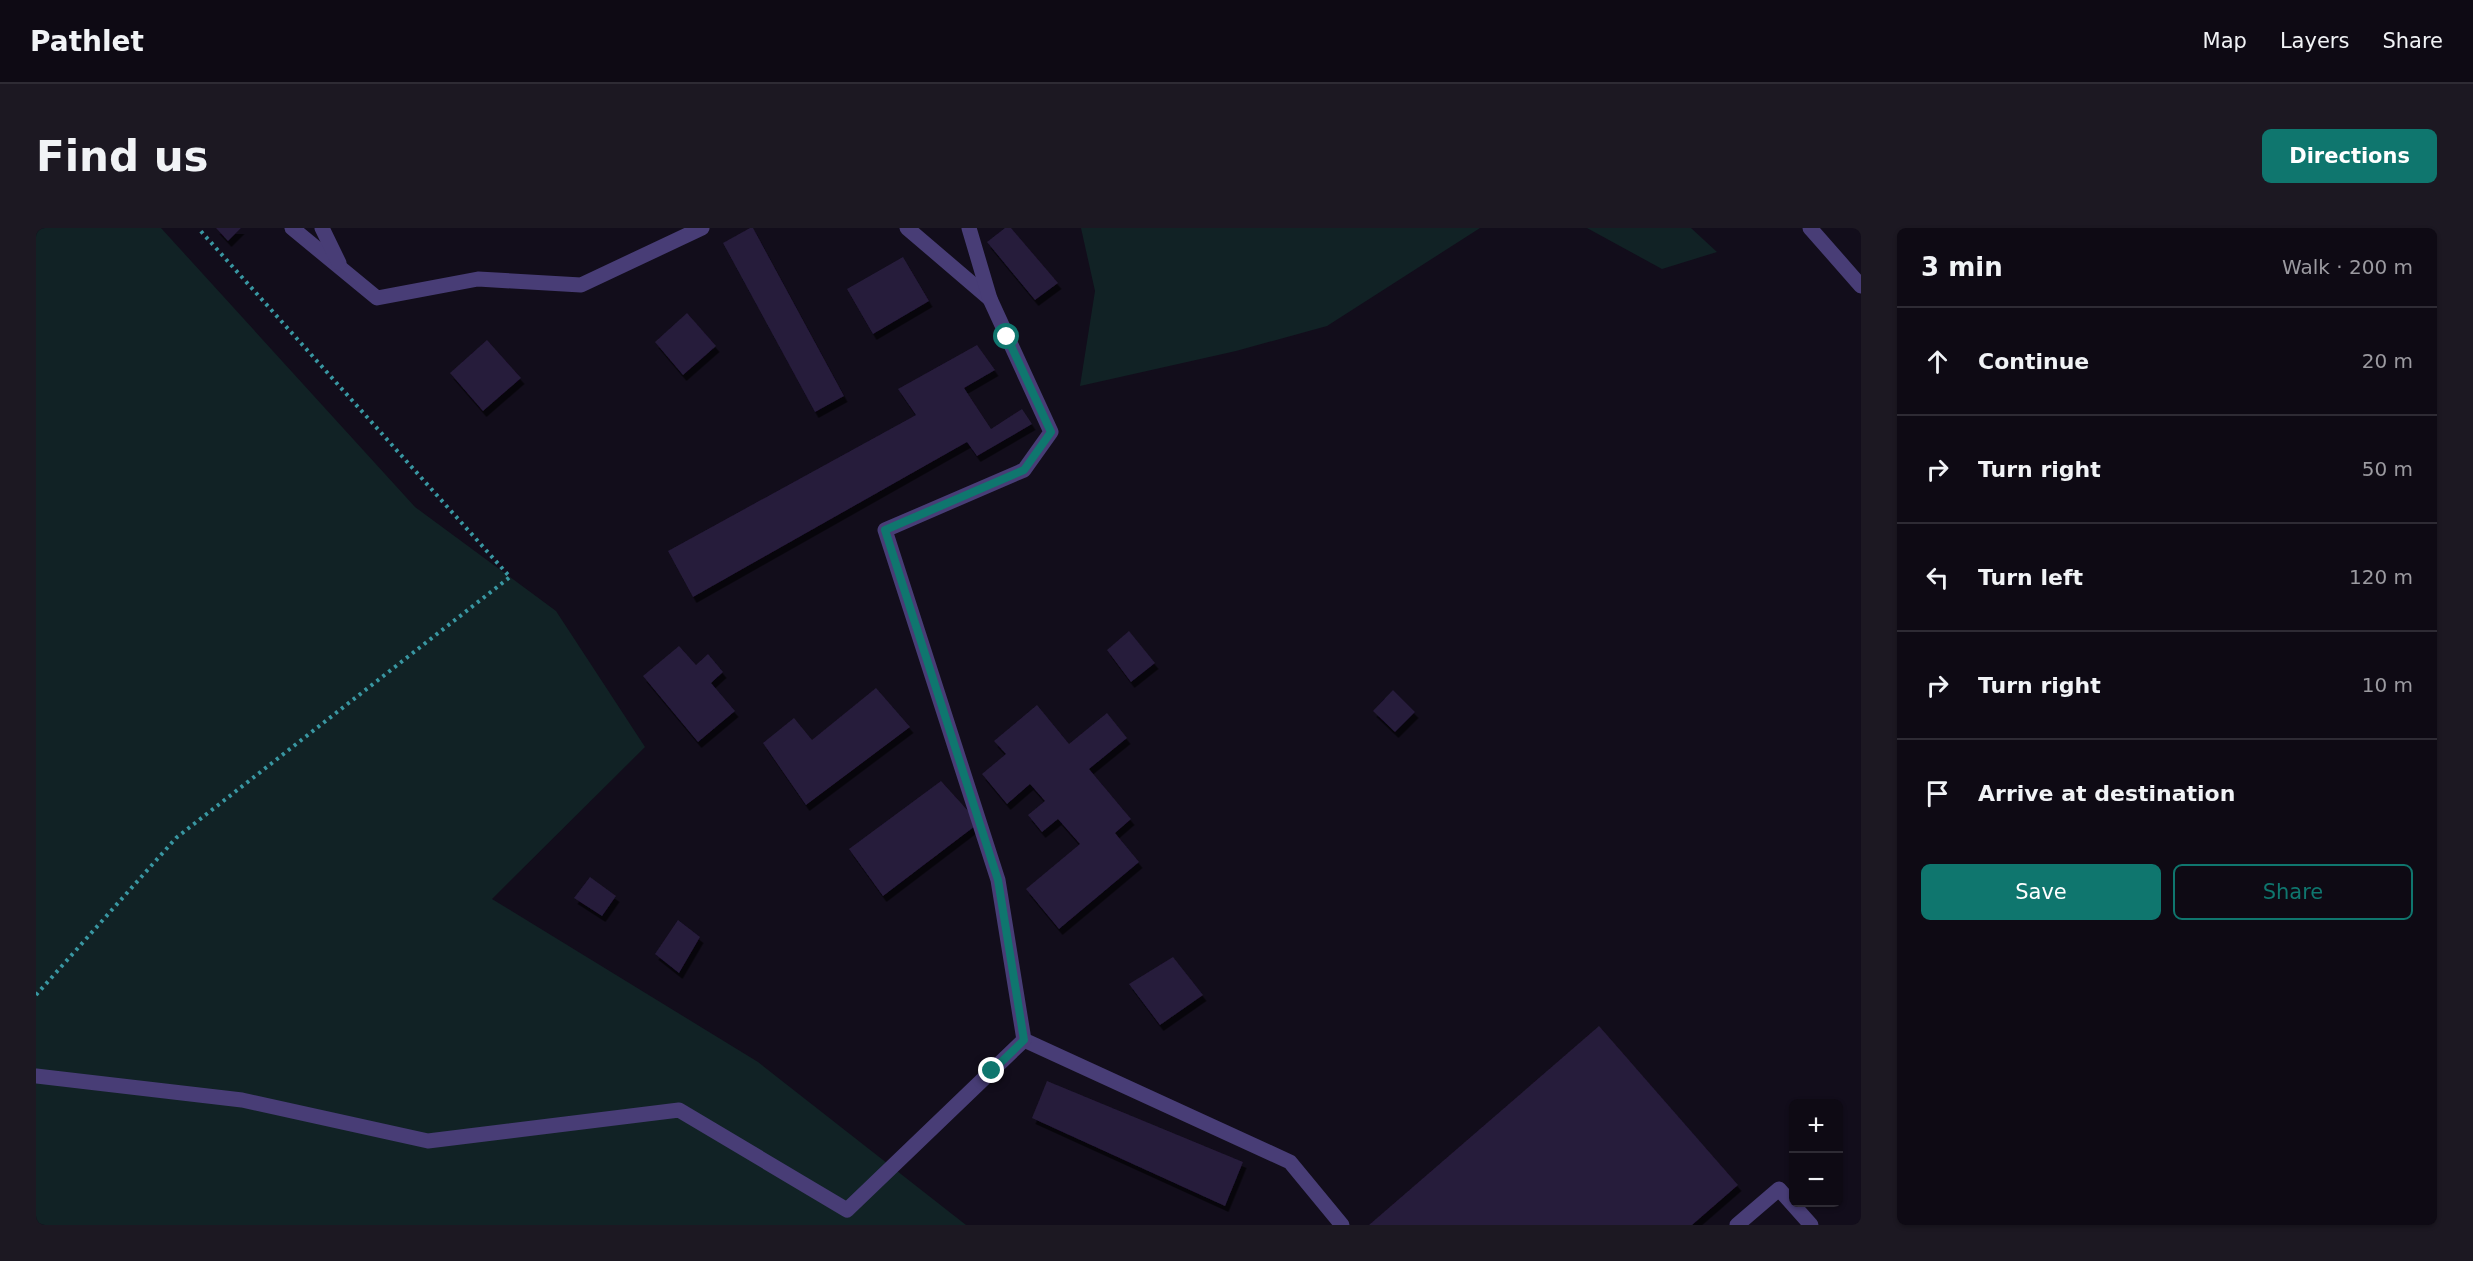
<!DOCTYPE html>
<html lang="en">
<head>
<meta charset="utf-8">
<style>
	:root { --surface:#0e0a14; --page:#1c1822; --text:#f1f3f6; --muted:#9b9aa0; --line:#2e2b34; --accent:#0f766e }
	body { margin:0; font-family:"DejaVu Sans",sans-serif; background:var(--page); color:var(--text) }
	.controls { position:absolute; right:18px; bottom:18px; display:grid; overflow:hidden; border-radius:9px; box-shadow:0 2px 4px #0004 }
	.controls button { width:54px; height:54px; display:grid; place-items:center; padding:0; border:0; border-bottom:2px solid var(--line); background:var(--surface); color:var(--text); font:30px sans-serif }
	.stop { position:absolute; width:18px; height:18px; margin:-14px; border:4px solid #0f766e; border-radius:50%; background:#fff }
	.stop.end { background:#0f766e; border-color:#fff; box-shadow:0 2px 6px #0008 }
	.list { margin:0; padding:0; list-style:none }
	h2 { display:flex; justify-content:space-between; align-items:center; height:78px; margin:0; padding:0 24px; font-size:26px }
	h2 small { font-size:20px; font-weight:400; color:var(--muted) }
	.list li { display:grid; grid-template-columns:39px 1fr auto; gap:18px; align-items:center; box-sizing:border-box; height:108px; padding:0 24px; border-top:2px solid var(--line) }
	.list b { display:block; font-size:22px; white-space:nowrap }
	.list em { font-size:20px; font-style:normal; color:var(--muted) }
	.actions { display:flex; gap:12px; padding:18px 24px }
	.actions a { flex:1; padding:14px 0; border:2px solid var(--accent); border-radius:9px; text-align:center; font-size:21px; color:var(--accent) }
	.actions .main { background:var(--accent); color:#fff }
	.icon { flex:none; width:33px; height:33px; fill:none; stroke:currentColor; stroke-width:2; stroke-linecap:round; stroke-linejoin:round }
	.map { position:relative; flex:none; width:1825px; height:997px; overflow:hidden; border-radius:9px }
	header { display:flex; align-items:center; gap:36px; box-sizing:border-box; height:84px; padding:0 30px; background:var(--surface); border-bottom:2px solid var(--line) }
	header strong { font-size:28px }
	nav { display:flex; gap:33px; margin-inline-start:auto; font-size:21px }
	.intro { display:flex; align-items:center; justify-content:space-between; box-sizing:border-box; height:144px; padding:0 36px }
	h1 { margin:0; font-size:42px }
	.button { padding:15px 27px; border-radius:9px; background:var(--accent); color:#fff; font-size:21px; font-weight:700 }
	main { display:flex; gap:36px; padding:0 36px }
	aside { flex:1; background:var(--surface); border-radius:9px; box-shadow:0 2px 4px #0004 }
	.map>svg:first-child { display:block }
</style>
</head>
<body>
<header>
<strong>Pathlet</strong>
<nav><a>Map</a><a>Layers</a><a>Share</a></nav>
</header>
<div class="intro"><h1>Find us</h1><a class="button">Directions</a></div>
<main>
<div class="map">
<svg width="1825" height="997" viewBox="0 0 1825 997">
	<defs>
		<filter id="shadow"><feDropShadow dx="3.5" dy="6" stdDeviation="0" flood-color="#0009"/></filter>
	</defs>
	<rect width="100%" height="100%" fill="#120d1b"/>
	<!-- green -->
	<g fill="#112225">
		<path d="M0,0H125L379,279L520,383L609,519L456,671L722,834L930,997H0Z"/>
		<path d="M1045,0H1444L1291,98L1200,123L1044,158L1059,63Z"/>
		<path d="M1551,0H1655L1681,24L1626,41Z"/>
	</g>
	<!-- building -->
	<g fill="#261b3a" filter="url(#shadow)">
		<path d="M180,0H205L192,13Z"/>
		<path d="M714,0H717L808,168L779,184L687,15Z"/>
		<path d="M969,0H975L1022,55L999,72L951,14Z"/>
		<path d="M867,29L893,73L837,106L811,61Z"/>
		<path d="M651,85L680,118L647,147L619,114Z"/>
		<path d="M451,112L485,150L447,183L414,145Z"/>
		<path d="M941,117L959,142L928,160L955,201L986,181L996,196L941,228L931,214L657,369L632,323L880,187L862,161Z"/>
		<path d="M1093,403L1119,435L1095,454L1071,422Z"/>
		<path d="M643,418L660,437L672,426L687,444L675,455L699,483L662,514L607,448Z"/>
		<path d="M840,460L874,499L770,577L727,515L758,490L776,512Z"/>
		<path d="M1357,462L1379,484L1359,504L1337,483Z"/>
		<path d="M1001,477L1033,516L1071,485L1091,510L1053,541L1095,591L1079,605L1103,634L1023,701L990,661L1044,616L1022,591L1006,604L992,587L1009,573L994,556L971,576L946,546L970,526L958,513Z"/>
		<path d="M905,553L943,595L847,668L813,621Z"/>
		<path d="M554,649L580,668L566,688L538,670Z"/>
		<path d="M642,692L664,709L643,745L619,726Z"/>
		<path d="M1137,729L1167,767L1124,797L1093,756Z"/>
		<path d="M1563,798L1702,957L1656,997H1333Z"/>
		<path d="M1011,853L1207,934L1189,978L996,890Z"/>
	</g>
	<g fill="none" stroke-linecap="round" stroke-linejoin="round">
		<!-- path -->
		<path stroke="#3997a2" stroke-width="4" stroke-dasharray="3 4.5" stroke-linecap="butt" d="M0,767L140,610L474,349L162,0"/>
		<!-- minor -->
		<g stroke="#483d76" stroke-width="15">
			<path d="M256,0L341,70L442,51L545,57L666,0"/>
			<path d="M286,0L303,35"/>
			<path d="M871,0L954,71"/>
			<path d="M933,0L954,71L1015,204L988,242L849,302L962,652L988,812L1254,934L1306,997"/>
			<path d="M1774,0L1825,58"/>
			<path d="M0,848L206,872L392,913L643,882L811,982L988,812"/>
			<path d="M1701,997L1743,961L1775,997"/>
		</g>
	</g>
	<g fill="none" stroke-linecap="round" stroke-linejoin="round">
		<!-- route -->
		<path stroke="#0f766e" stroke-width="8" d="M956,843L988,812L962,652L849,302L988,242L1015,204L971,109"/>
	</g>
</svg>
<div class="controls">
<button>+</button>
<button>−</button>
</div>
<div class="stop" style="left:971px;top:109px"></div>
<div class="stop end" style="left:956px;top:843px"></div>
</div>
<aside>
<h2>3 min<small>Walk · 200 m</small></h2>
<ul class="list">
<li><svg class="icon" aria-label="ahead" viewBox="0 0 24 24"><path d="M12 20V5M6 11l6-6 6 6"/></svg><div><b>Continue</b></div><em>20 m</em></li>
<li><svg class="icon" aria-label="right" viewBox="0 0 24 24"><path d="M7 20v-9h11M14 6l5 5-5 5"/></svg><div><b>Turn right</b></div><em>50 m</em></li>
<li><svg class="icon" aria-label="left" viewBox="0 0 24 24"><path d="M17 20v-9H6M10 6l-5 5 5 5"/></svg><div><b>Turn left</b></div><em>120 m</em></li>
<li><svg class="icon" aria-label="right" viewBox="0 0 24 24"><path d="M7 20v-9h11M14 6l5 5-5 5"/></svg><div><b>Turn right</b></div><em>10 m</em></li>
<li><svg class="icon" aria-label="arrive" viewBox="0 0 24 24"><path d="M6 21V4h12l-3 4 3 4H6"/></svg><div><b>Arrive at destination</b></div></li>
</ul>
<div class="actions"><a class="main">Save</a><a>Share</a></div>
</aside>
</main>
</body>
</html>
